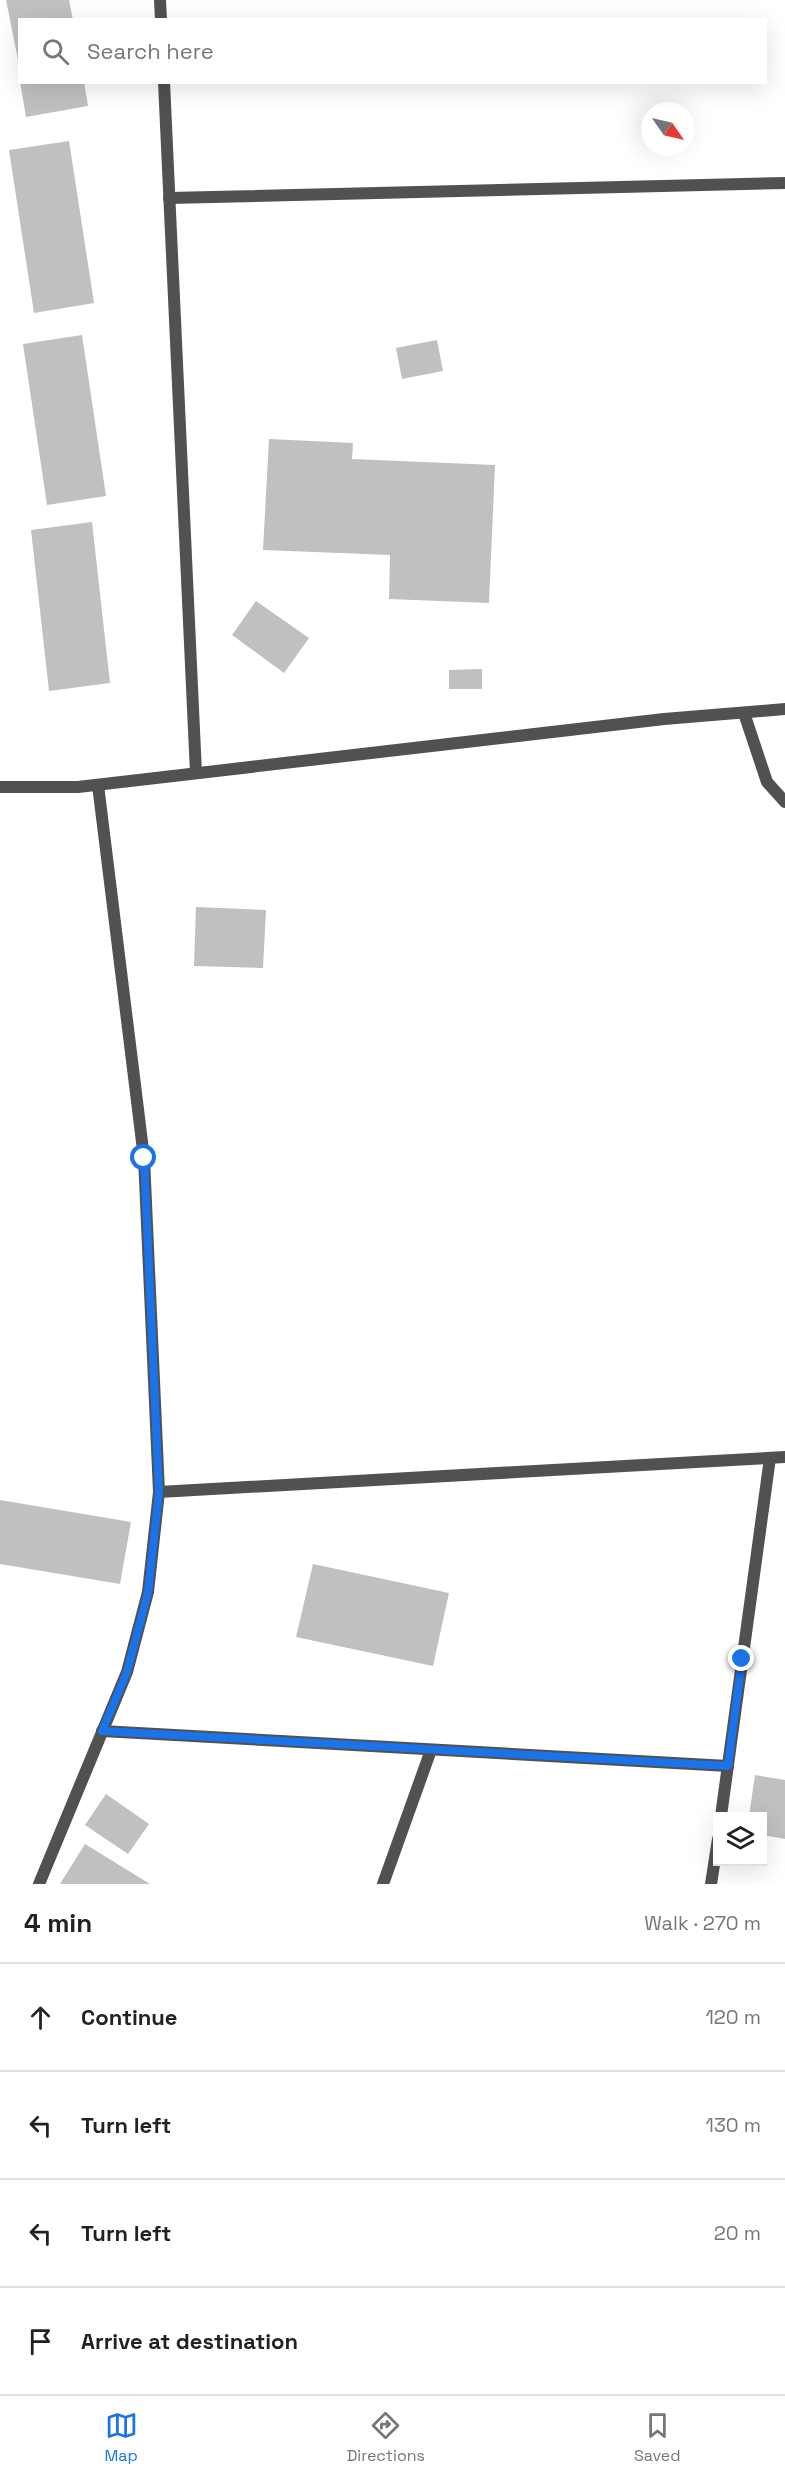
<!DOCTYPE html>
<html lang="en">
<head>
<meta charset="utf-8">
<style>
	:root { --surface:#fff; --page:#f2f2f2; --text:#222; --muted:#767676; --line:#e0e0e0; --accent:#1a73e8 }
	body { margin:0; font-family:"Space Grotesk",sans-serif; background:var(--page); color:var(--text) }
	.controls { position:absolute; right:18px; bottom:18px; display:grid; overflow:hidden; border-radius:0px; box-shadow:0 6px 24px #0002 }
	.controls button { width:54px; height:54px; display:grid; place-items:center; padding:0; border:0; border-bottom:2px solid var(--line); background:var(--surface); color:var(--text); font:30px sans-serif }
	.compass { position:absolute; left:641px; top:102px; width:54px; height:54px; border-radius:50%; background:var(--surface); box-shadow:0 6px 24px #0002; rotate:124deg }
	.stop { position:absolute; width:18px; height:18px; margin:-14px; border:4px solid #1a73e8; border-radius:50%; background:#fff }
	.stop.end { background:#1a73e8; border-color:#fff; box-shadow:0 2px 6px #0008 }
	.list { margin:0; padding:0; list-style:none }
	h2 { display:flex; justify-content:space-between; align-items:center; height:78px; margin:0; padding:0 24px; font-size:26px }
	h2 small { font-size:20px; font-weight:400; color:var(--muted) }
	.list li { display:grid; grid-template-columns:39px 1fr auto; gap:18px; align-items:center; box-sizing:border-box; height:108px; padding:0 24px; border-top:2px solid var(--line) }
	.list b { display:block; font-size:22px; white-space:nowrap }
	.list em { font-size:20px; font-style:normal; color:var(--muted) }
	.icon { flex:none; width:33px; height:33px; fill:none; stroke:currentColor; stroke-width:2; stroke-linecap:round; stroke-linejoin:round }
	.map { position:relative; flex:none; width:785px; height:1884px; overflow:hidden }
	.search { position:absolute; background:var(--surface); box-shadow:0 6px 24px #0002; left:18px; right:18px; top:18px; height:66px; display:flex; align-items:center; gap:15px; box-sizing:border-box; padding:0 21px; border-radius:0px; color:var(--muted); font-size:22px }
	.sheet { height:510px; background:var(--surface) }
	nav { display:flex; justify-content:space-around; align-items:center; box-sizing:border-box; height:84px; border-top:2px solid var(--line); background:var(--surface); font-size:16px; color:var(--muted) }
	nav a { display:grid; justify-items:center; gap:3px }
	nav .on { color:var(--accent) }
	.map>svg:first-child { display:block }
</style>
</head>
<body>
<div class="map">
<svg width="785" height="1884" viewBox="0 0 785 1884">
	<rect width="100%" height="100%" fill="#fff"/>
	<!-- building -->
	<g fill="#c0c0c0">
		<path d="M6,0H69L73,20H20V70Z"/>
		<path d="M20,82H84L88,106L26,117Z"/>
		<path d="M69,141L94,303L34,313L9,150Z"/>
		<path d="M82,335L106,496L47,505L23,344Z"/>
		<path d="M437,340L443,371L402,379L396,348Z"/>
		<path d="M269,439L353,443L352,459L495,465L489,603L389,599L390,555L263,550Z"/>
		<path d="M92,522L110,683L49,691L31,530Z"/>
		<path d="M256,601L309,638L284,673L232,635Z"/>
		<path d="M482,669V689H449V670Z"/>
		<path d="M196,907L266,910L263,968L194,966Z"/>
		<path d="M0,1500L131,1522L120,1584L0,1564Z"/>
		<path d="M313,1564L449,1593L433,1666L296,1637Z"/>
		<path d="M755,1775L785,1780V1839L762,1835V1816H749Z"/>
		<path d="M106,1794L149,1824L128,1854L85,1825Z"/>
		<path d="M85,1844L150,1884H60Z"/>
	</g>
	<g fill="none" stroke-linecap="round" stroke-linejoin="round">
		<!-- lane -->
		<g stroke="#515151" stroke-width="12">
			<path d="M169,198L785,183"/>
			<path d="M744,713L767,782L785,802"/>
		</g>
		<!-- street -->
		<g stroke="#515151" stroke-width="12">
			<path d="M160,0L161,20"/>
			<path d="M164,82L196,773"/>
			<path d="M0,787H78L664,719L785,709"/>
			<path d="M159,1492L785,1457"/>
			<path d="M102,1731L728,1766"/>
			<path d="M721,1816L770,1458"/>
			<path d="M39,1884L127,1672L148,1592L159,1492L144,1158L98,785"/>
			<path d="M383,1884L431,1750"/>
			<path d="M711,1884L718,1839"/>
		</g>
	</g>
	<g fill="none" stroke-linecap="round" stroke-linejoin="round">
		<!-- route -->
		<path stroke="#1a73e8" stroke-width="8" d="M144,1158L159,1492L148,1592L127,1672L102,1731L728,1766L742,1659"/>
	</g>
</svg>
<div class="controls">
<button><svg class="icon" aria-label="layers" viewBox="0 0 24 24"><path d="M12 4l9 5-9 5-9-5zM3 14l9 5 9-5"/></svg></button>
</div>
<svg class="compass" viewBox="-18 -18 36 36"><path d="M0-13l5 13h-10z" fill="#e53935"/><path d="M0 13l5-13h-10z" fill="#767676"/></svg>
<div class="stop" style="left:144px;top:1158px"></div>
<div class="stop end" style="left:742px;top:1659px"></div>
<div class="search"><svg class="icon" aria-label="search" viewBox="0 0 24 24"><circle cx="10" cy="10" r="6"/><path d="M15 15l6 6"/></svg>Search here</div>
</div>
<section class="sheet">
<h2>4 min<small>Walk · 270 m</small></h2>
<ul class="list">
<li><svg class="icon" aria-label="ahead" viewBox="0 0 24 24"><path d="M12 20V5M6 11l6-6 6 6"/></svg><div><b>Continue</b></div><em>120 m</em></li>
<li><svg class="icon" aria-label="left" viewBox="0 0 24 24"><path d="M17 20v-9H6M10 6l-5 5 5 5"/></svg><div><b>Turn left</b></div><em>130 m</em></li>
<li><svg class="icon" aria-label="left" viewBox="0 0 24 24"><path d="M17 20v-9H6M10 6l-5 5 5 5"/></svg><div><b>Turn left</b></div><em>20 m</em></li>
<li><svg class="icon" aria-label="arrive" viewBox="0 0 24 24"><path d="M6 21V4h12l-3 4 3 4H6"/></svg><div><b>Arrive at destination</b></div></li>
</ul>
</section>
<nav>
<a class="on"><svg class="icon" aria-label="map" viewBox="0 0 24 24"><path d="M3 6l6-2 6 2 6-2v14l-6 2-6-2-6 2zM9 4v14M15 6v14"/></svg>Map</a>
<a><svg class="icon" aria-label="directions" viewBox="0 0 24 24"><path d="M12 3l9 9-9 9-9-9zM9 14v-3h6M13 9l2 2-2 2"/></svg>Directions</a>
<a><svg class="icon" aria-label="saved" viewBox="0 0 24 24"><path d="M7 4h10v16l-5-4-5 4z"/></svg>Saved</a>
</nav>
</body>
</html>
